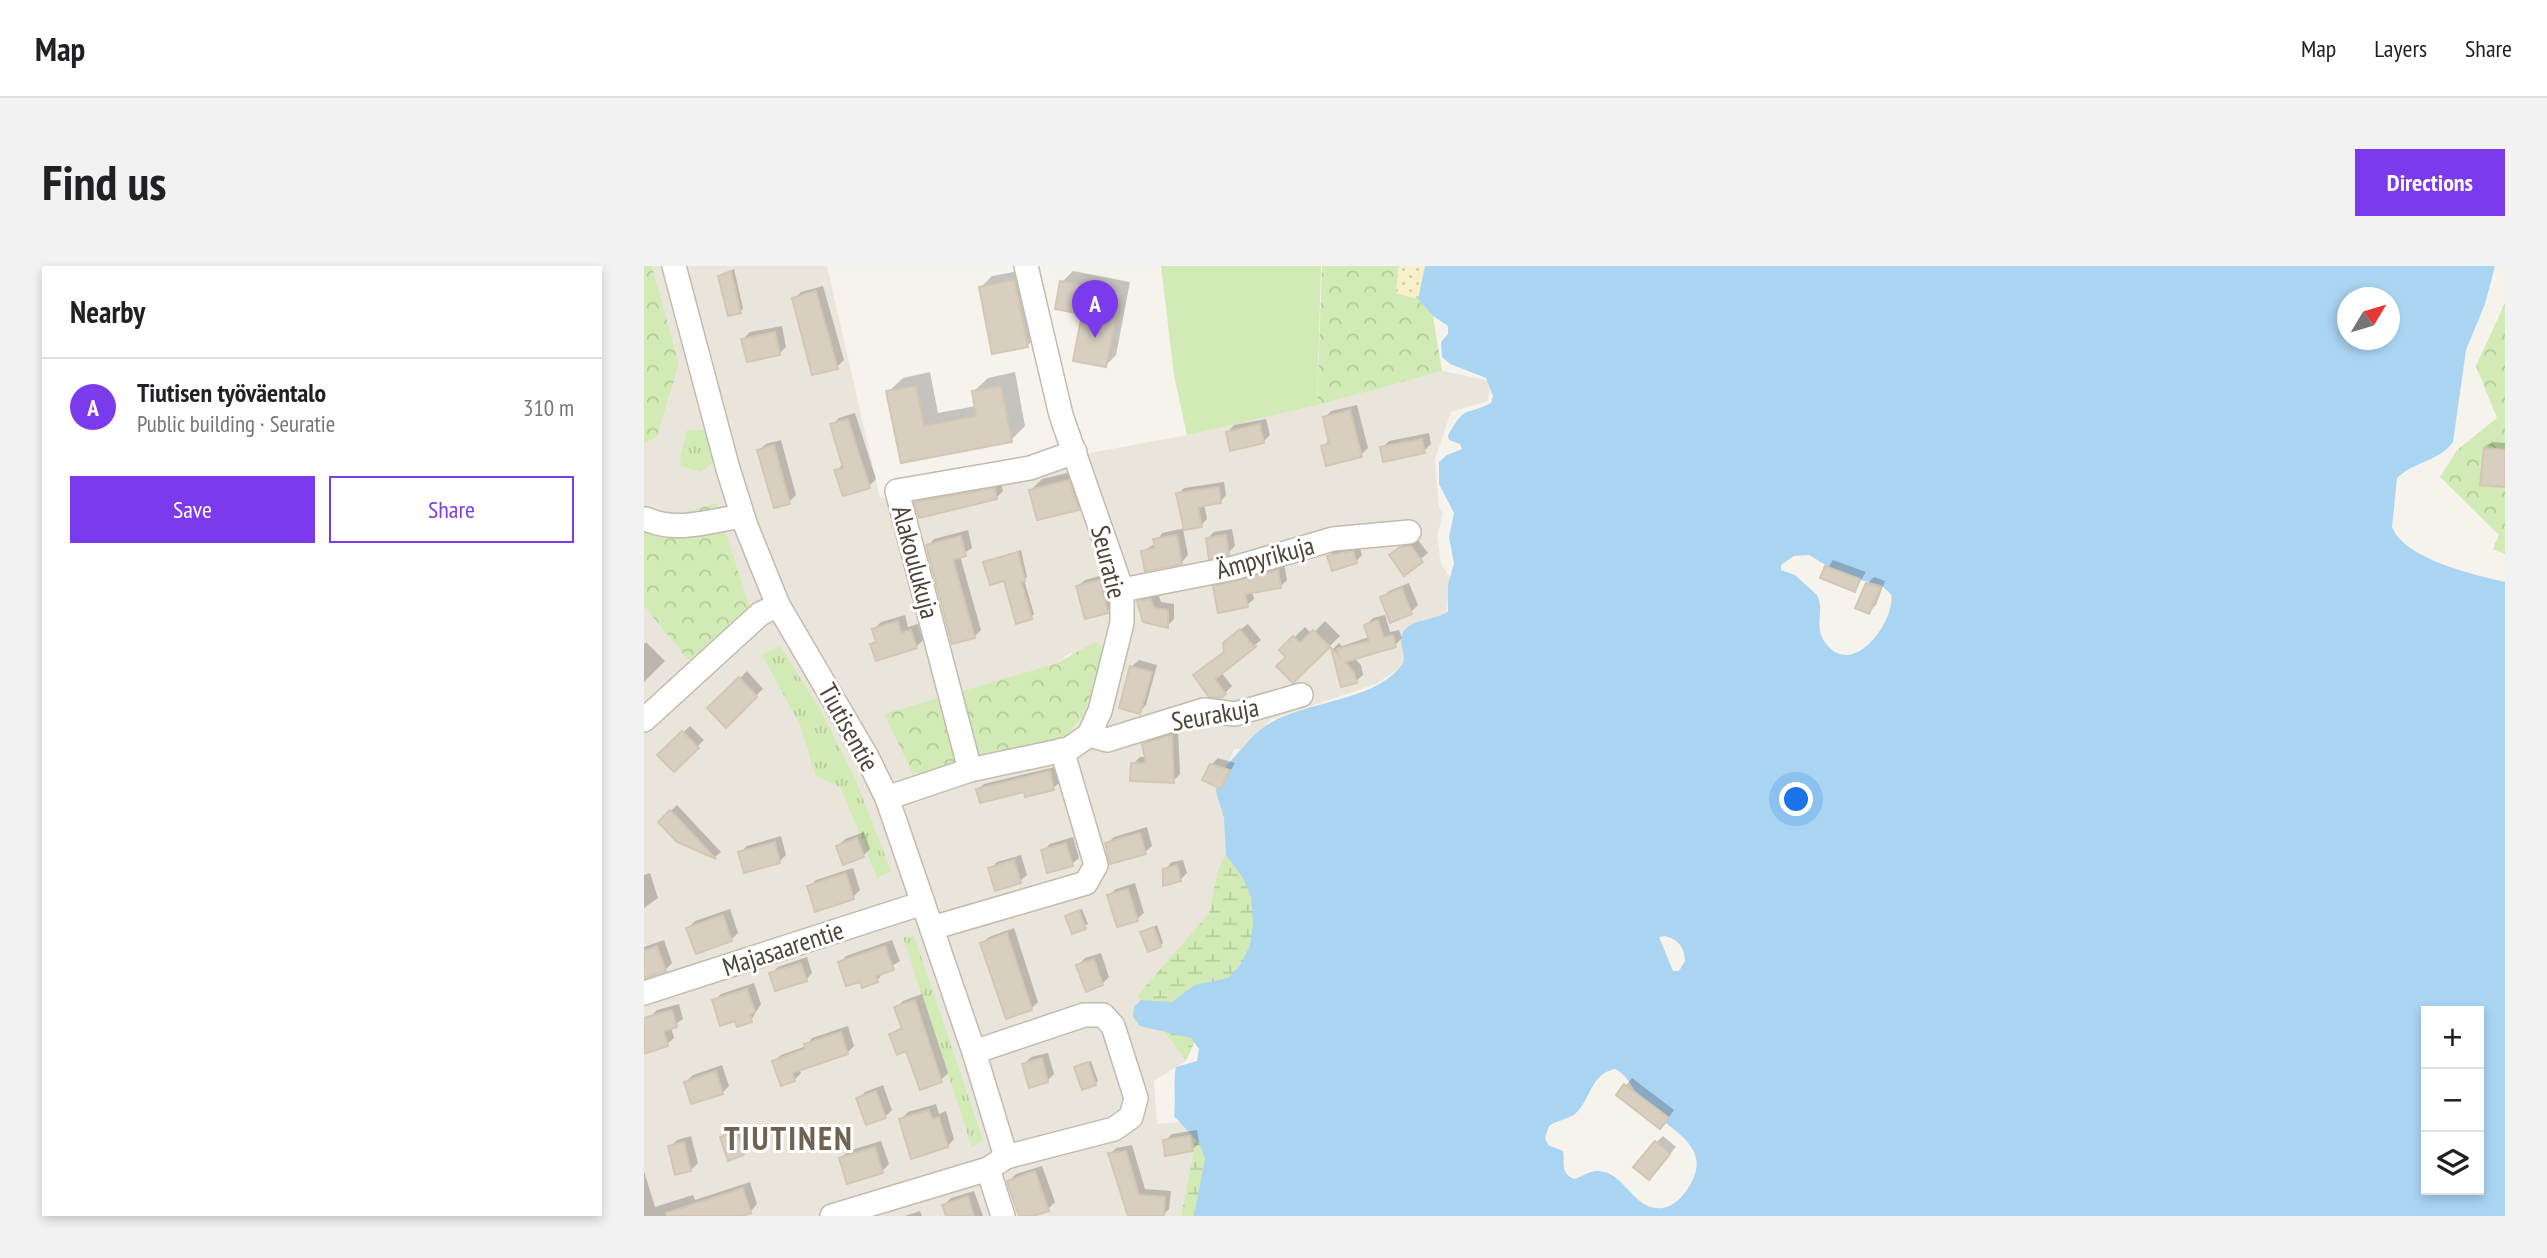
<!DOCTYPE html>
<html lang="en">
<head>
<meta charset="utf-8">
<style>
	:root { --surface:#fff; --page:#f2f2f2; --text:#202124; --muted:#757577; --line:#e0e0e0; --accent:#7c3aed }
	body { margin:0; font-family:"PT Sans Narrow",sans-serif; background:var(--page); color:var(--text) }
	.controls { position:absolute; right:21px; bottom:21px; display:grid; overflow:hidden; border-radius:0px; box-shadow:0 4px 10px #0003 }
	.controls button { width:63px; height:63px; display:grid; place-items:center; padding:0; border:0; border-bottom:2px solid var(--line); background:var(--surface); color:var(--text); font:35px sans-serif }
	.compass { position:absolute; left:1693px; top:21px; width:63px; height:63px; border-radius:50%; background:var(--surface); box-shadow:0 4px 10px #0003; rotate:52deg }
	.you { position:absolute; left:1153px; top:534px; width:24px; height:24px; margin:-18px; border:5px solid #fff; border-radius:50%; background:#1a73e8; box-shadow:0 0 0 10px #1a73e833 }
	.badge { display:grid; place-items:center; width:46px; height:46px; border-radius:50%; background:var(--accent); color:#fff; font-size:23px; font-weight:700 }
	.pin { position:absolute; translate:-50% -58px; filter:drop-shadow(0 2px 4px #0008) }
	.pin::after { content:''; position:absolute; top:37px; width:24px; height:21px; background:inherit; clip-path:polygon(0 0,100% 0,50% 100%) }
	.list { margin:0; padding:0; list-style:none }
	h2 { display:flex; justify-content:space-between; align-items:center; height:91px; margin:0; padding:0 28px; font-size:30px }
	h2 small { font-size:23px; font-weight:400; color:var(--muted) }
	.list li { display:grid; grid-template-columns:46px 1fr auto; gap:21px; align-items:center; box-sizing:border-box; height:98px; padding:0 28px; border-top:2px solid var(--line) }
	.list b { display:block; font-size:26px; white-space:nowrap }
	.list p { margin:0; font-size:23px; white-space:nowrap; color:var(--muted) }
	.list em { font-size:23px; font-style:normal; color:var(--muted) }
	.actions { display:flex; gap:14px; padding:21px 28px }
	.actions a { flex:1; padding:16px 0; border:2px solid var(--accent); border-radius:0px; text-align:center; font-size:24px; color:var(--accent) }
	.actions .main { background:var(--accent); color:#fff }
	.icon { flex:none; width:38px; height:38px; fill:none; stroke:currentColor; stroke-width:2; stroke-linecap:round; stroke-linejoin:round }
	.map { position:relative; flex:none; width:1861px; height:950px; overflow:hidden; border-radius:0px }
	header { display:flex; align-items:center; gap:42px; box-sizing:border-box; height:98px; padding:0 35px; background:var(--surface); border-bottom:2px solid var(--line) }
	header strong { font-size:33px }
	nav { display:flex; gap:38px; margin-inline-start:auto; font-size:24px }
	.intro { display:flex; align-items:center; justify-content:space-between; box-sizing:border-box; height:168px; padding:0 42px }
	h1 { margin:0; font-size:49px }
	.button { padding:18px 32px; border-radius:0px; background:var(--accent); color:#fff; font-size:24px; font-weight:700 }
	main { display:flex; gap:42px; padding:0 42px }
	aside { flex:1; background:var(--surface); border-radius:0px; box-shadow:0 4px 10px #0003 }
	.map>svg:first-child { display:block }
</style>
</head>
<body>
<header>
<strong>Map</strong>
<nav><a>Map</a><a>Layers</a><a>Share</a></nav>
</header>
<div class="intro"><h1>Find us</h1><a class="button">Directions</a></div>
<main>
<aside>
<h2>Nearby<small></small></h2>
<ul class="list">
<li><span class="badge">A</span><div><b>Tiutisen työväentalo</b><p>Public building · Seuratie</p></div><em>310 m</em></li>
</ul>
<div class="actions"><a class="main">Save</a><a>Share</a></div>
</aside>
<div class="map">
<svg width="1861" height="950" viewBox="0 0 1861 950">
	<defs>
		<pattern id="grass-tufts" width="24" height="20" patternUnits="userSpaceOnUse" patternTransform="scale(1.75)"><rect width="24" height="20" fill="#d2eab5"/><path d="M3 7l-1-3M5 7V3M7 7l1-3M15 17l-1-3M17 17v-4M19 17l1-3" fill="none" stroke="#b6ca9c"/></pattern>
		<pattern id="forest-crowns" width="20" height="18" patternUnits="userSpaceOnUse" patternTransform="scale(1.75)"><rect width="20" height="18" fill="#d2eab5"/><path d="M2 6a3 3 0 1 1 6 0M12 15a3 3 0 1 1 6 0" fill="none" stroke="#b6ca9c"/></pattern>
		<pattern id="wetland-marsh" width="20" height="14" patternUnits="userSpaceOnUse" patternTransform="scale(1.75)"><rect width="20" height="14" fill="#d2eab5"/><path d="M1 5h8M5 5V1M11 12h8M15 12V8" fill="none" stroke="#b6ca9c"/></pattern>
		<pattern id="sand-dots" width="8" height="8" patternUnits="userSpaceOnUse" patternTransform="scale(1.75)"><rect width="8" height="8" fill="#f9efc9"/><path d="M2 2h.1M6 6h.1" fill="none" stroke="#d7cead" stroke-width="1.8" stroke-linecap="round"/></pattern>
	</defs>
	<rect width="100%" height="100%" fill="#f6f3ec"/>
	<!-- residential -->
	<path fill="#eae5da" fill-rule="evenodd" d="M8,0H183L236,232L261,231L440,188L543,169L798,105L847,115L844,135L807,146L791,193L795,241L799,248L793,270L797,298L806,311L802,353L790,362L779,353L761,374L765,396L732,418L626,454L602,484L590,483L573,524L587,577L574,603L565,647L493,730L542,795L510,815L513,858L556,854L537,950H0V340L46,396L18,253H0V178L13,171L35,98ZM428,386L417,475L411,398Z"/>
	<!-- grass -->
	<g fill="url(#grass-tufts)">
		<path d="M43,164H62L71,195L57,206L37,200L36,193Z"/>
		<path d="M136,380L177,445L212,515L247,605L233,612L197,522L172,510L156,459L118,389Z"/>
		<path d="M270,670L339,874L328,881L259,671Z"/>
	</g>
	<!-- forest -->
	<g fill="url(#forest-crowns)">
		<path d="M0,0H8L35,98L13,171L0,178Z"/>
		<path d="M678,0H755L752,27L774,33L789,50L798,105L673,139Z"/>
		<path d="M1861,37V288L1849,283L1855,269L1796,211L1813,184L1853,152L1832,100Z"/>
		<path d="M72,237L107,344L46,396L0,340V253H18Z"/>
		<path d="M451,376L460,381L441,447L417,475L269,508L240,448L411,398Z"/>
	</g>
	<!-- wetland -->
	<g fill="url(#wetland-marsh)">
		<path d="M587,577L627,634L600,727L567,739L542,795L493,730L565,647L574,603Z"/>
		<path d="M556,854L570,950H537Z"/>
	</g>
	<!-- sand -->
	<path fill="url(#sand-dots)" d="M755,0H781L774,33L752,27Z"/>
	<!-- pitch -->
	<path fill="#d2eab5" d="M517,0H677L673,139L543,169L530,109Z"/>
	<!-- water -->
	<path fill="#a9d4f2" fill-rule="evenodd" d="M781,0H1851L1841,38L1822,84L1809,176C1796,195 1769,196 1753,212L1748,261C1760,293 1831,309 1861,316V950H550L561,893L556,878L530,850C532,836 529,813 532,801L553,795L555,783L547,772L496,760L489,751L490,741L497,734L528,736L551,719L584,712L595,701L606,680L609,658L607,631L599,612L582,589L580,552L572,526C573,511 582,499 592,489C603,477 613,464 628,456C668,434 735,434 759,397C762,388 755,378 758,369C764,351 792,356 804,345V319L810,297L805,271L810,247L795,218V196L803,189L818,183L816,178L805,174L804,170C822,137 820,151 847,137L849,130L842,112L806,98L798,91L797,76L804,68V60L789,50L774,33ZM1703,32H1745V74H1703ZM1165,289L1200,310L1237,319L1247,328C1252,354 1211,411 1184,380C1167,361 1182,346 1173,329L1151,309L1137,304V299L1150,290ZM1021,670C1034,673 1041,682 1041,695L1035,705H1029L1015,671ZM1782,745H1835V924H1782ZM971,803C985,809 991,829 1002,840C1023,863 1070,879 1046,919C1041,928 1033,937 1023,941C991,950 983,907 955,905C946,904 938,911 930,913C916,907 921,897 919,885L904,879L901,872L905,860C913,854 923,854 931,848C947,834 946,808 971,803Z"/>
	<!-- shadow -->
	<g fill="#0003">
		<path d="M90,3L99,42L97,45L76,11Z"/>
		<path d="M381,4L394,69L383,80L337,21L348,10Z"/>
		<path d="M429,5L486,16L472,89L462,99L440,47L418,16Z"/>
		<path d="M179,20L200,94L193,101L150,33L157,26Z"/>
		<path d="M138,60L142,81L135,88L99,73L106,66Z"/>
		<path d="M286,106L294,147L332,140L329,126L344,112L371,106L381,160L367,174L258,195L244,126L259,112Z"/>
		<path d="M713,139L724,182L717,189L679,180L686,174L681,152L687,145Z"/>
		<path d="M211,147L232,213L225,220L192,205L199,198L188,159L195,152Z"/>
		<path d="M622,153L626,169L619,176L584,166L590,159Z"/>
		<path d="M785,167L787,178L780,185L738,182L745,175Z"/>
		<path d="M137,174L152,229L145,236L115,184L122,178Z"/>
		<path d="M1848,176L1861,177V219L1841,183Z"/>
		<path d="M436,204L445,232L434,243L387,224L398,213Z"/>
		<path d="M357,216L359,225L352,232L272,237L279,230Z"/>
		<path d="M580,216L582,229L577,235L560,238L563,253L557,259L539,263L544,289L538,296L499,285L512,277L518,267L541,262L534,228L540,222Z"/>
		<path d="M588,263L591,280L584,287L563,273L570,266Z"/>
		<path d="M324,264L328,282L316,290L337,364L330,371L284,280L290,273Z"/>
		<path d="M774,274L784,287L760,307L747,289L765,275Z"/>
		<path d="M715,279L718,289L712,296L685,290L692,283Z"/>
		<path d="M377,284L383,311L380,314L390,348L387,351L361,312L341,296Z"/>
		<path d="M1189,294L1222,306L1211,324L1178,311Z"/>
		<path d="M640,298L643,314L636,321L608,325L610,333L603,339L571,321L578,314Z"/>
		<path d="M463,308L470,338L463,345L434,320L441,314Z"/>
		<path d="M1230,311L1241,315L1232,339L1225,346L1223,318Z"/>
		<path d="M765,317L774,339L767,346L738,332L745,325Z"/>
		<path d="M514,327L517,336L530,338V353L523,360L495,336L502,329Z"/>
		<path d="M261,349L264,361L274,358L279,374L272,381L228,378L233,374L230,363L237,356Z"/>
		<path d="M741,349L746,366L755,364L758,372L751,379L710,392L717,399L719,409L712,415L698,419L689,383L695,377L698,380L725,371L722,359L729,352Z"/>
		<path d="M681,355L696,370L651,414L644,391L637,384L661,361L668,368Z"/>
		<path d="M604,358L617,374L577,406L588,420L581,427L551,409L582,385L588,370Z"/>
		<path d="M2,376L21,395L0,416V378Z"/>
		<path d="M495,394L513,399L502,439L495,446L477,441L488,400Z"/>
		<path d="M103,405L119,423L82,459L66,442Z"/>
		<path d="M46,460L60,474L30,503L15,489Z"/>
		<path d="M534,463L536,508L529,515L489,498L496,491H503L500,478L507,471Z"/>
		<path d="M574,492L591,497L577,521L567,499Z"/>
		<path d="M411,501L415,517L409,522L334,523L340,518Z"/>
		<path d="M33,539L77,586L71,591L34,574L16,556Z"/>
		<path d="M503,561L508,580L501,586L463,578L470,571Z"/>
		<path d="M220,566L226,583L219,590L194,580L201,573Z"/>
		<path d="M137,570L142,589L136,595L96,587L103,580Z"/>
		<path d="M429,571L435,592L428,598L399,585L406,578Z"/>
		<path d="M377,589L383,609L376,615L346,603L353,596Z"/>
		<path d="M539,594L543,607L536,614L520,604L528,596Z"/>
		<path d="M209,602L216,624L209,631L172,644L165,621L172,614Z"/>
		<path d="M6,607L14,632L0,642V609Z"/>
		<path d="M491,617L500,647L493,653L465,629L472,623Z"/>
		<path d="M86,643L94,667L87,674L44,662L51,655Z"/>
		<path d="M438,643L444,658L429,666L423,650Z"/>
		<path d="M513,659L519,677L516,680L499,666Z"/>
		<path d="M370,662L394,736L387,743L338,677L345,671Z"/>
		<path d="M20,674L28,697L21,704L0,711V681Z"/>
		<path d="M248,674L256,695L240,705L233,715L217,713L196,697L202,690Z"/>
		<path d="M457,687L465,711L458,718L434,699L441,692Z"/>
		<path d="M163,691L168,707L162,714L127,708L134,701Z"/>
		<path d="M110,717L117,738L107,754L70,735L77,728Z"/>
		<path d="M278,728L304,807L297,814L247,768L259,760L252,742L259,735Z"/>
		<path d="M35,738L39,753L27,761L30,772L23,778L0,786V757L13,744Z"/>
		<path d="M204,760L210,780L203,787L155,803L157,807L150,814L130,795L137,789L162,780L168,772Z"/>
		<path d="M404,787L410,808L403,815L380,798L387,791Z"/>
		<path d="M447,795L454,815L451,818L432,802Z"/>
		<path d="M78,799L85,820L78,827L42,816L49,809Z"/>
		<path d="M988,812L1030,844L1023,854L975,828Z"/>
		<path d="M239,819L248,844L241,851L214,833L221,826Z"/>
		<path d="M292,838L295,848L302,845L310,873L304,880L257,853L264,846Z"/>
		<path d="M99,859L106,881L99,888L78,871L85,864Z"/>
		<path d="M553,864L555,877L548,884L521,875L528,868Z"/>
		<path d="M47,870L54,897L47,904L26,881L33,874Z"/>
		<path d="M1019,870L1032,881L1012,905V877Z"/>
		<path d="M237,875L245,898L238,905L197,892L204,885Z"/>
		<path d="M488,879L501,923L527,925L525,943L519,949L485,950L466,888L472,882Z"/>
		<path d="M398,900L411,936L404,943L377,950L365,915L372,908Z"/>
		<path d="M0,905L11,941L49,929L51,934L106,916L113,938L107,945L91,950H0Z"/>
		<path d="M330,925L339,950H304L300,939L307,932Z"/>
		<path d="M276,945L278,950H261Z"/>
	</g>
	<!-- building -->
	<g fill="#d8cfc1" stroke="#d3c7b4" stroke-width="2">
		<path d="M87,5L97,47L84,50L74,10Z"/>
		<path d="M370,14L384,81L348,88L335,21Z"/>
		<path d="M416,15L477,27L462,101L429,95L438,48L411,43Z"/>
		<path d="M172,25L194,103L168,109L148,32Z"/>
		<path d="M131,66L136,89L103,96L97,73Z"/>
		<path d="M272,120L280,160L332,150L328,125L357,120L368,176L257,197L242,125Z"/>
		<path d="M706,144L718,191L682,200L677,180L685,178L679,151Z"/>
		<path d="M204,153L226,222L199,230L190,204L199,202L186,158Z"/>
		<path d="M616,158L620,177L586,185L582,166Z"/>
		<path d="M778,173L781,187L739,196L736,181Z"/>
		<path d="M130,179L146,238L130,242L113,184Z"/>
		<path d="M1840,182L1861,184V221L1836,219Z"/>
		<path d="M425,214L435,244L393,254L385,224Z"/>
		<path d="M575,221L577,237L554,241L558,261L540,264L532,227Z"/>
		<path d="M351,222L353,233L275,252L270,236Z"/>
		<path d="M533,269L538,298L501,305L497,285L511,282L509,273Z"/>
		<path d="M582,269L585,289L565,293L562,272Z"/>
		<path d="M317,270L322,290L309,294L331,372L308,378L282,279Z"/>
		<path d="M767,280L779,296L760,310L745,289L756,281Z"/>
		<path d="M709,285L713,297L688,305L683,290Z"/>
		<path d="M374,286L381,315L377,316L388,353L372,358L360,315L346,319L339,296Z"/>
		<path d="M1181,300L1216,313L1211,326L1176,312Z"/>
		<path d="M634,304L637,322L601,328L604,341L574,347L569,320Z"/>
		<path d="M456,314L464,347L441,353L432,320Z"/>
		<path d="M1222,317L1236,322L1225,348L1211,342Z"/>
		<path d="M758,322L768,348L746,357L736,331Z"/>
		<path d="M507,333L510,342L524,344V362L499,356L493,335Z"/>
		<path d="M734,354L740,372L749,369L752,381L701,396L710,406L713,417L697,421L687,382L695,390L693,383L725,375L720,359Z"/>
		<path d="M254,355L257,367L267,364L273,382L232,395L226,378L232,376L228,363Z"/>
		<path d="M596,363L610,381L613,380L571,413L582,428L577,432L565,431L549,409L580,386L579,377Z"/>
		<path d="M669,364L686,381L649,417L632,400L642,391L635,384L649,370L656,377Z"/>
		<path d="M486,400L508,406L496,448L475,442Z"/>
		<path d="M95,411L113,431L82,462L63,442Z"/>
		<path d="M38,465L55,482L30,506L13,489Z"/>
		<path d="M528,469L530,517L486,515L487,497H502L498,478Z"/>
		<path d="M566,498L586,504L577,523L558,514Z"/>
		<path d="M406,505L410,524L381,531L380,526L336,537L332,523Z"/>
		<path d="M26,544L72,593L33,576L14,556Z"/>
		<path d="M496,567L502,588L466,598L461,577Z"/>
		<path d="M213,572L220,591L199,599L192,580Z"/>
		<path d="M131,576L136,597L100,607L94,586Z"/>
		<path d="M422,577L429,600L403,607L397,584Z"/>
		<path d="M370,594L377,617L351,625L344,602Z"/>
		<path d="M533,599L537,615L519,620V603Z"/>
		<path d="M202,607L210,633L171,646L163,620Z"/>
		<path d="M484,623L494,655L473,661L463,629Z"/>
		<path d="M435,644L442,663L428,668L421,650Z"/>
		<path d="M79,649L88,675L52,688L42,662Z"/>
		<path d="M510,661L517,681L504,686L496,666Z"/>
		<path d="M363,667L388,744L362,753L336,677Z"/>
		<path d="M13,680L22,705L0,712V685Z"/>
		<path d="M241,680L250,704L232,710L234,716L218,722L216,716L202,720L194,696Z"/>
		<path d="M450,693L459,719L442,726L432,699Z"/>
		<path d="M157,697L163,715L131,725L125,707Z"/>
		<path d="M103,723L111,746L106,748L108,756L93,761L91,755L76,760L68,734Z"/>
		<path d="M271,734L298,816L276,824L262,785L253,789L245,768L258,763L250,741Z"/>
		<path d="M28,744L33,761L20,765L24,780L0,788V752Z"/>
		<path d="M197,766L204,788L148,807L151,815L137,820L128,795L161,783L160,778Z"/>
		<path d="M398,792L404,816L385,822L378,798Z"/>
		<path d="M444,796L452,819L438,824L430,801Z"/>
		<path d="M72,805L79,828L47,838L40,816Z"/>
		<path d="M980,818L1025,852L1016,863L972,829Z"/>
		<path d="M232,825L242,852L222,859L212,832Z"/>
		<path d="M285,844L288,853L295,851L304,881L267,893L255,853Z"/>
		<path d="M92,865L100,889L84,895L76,871Z"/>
		<path d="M546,870L549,885L521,890L519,874Z"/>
		<path d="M1011,875L1026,888L1005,914L989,901Z"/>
		<path d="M40,876L47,905L31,909L24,880Z"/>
		<path d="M231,881L239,907L203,918L195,892Z"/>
		<path d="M482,885L495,929L521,931L520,950H484L464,887Z"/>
		<path d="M391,905L405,945L389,950H375L363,915Z"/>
		<path d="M99,922L107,947L98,950H23L22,947Z"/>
		<path d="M324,930L330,950H302L298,939Z"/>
	</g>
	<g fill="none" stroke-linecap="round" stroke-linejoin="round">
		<defs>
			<g id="minor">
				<path d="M30,0L84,203L102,260L134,339L223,491L243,532L330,786L362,891L344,903L188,950"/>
				<path d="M2,253C33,267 66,255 98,250"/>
				<path d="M478,324L590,302L689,273L765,266"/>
				<path d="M0,454L116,348L134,339"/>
				<path d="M445,469L463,474L560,444L591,448L657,429"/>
				<path d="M326,504L253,225L386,202L431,186"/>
				<path d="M243,532L326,504L425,483L445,469L456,445L478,357V324L417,149L382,0"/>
				<path d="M288,662L442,617L452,599L418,484"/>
				<path d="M0,727L279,637"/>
				<path d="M330,786L440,749H459L469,760L492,832L487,851L470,863L362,891"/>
				<path d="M344,903L359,950"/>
			</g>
		</defs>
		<!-- minor casing -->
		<use href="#minor" stroke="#c2bbae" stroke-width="26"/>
		<!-- minor -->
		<use href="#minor" stroke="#fff" stroke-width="23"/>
	</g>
	<g text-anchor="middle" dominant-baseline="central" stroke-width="6" stroke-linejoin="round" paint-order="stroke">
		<!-- street labels -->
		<g font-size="26" fill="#4b4439" stroke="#fff">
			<text transform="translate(621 291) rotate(-15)">Ämpyrikuja</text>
			<text transform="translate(272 296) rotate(75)">Alakoulukuja</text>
			<text transform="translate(465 296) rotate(76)">Seuratie</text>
			<text transform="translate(571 448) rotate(-10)">Seurakuja</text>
			<text transform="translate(205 461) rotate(61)">Tiutisentie</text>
			<text transform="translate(139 682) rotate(-18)">Majasaarentie</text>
		</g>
		<!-- district labels -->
		<g font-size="33" font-weight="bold" letter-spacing="2" fill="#6e6250" stroke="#fff">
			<text x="145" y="871">TIUTINEN</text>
		</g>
	</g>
</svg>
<div class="controls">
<button>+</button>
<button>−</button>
<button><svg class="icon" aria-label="layers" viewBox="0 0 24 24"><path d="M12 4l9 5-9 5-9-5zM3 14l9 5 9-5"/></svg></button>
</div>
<svg class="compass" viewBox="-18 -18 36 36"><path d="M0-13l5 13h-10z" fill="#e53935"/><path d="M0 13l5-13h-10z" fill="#757577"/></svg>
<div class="you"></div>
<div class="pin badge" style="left:451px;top:72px">A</div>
</div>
</main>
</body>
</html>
